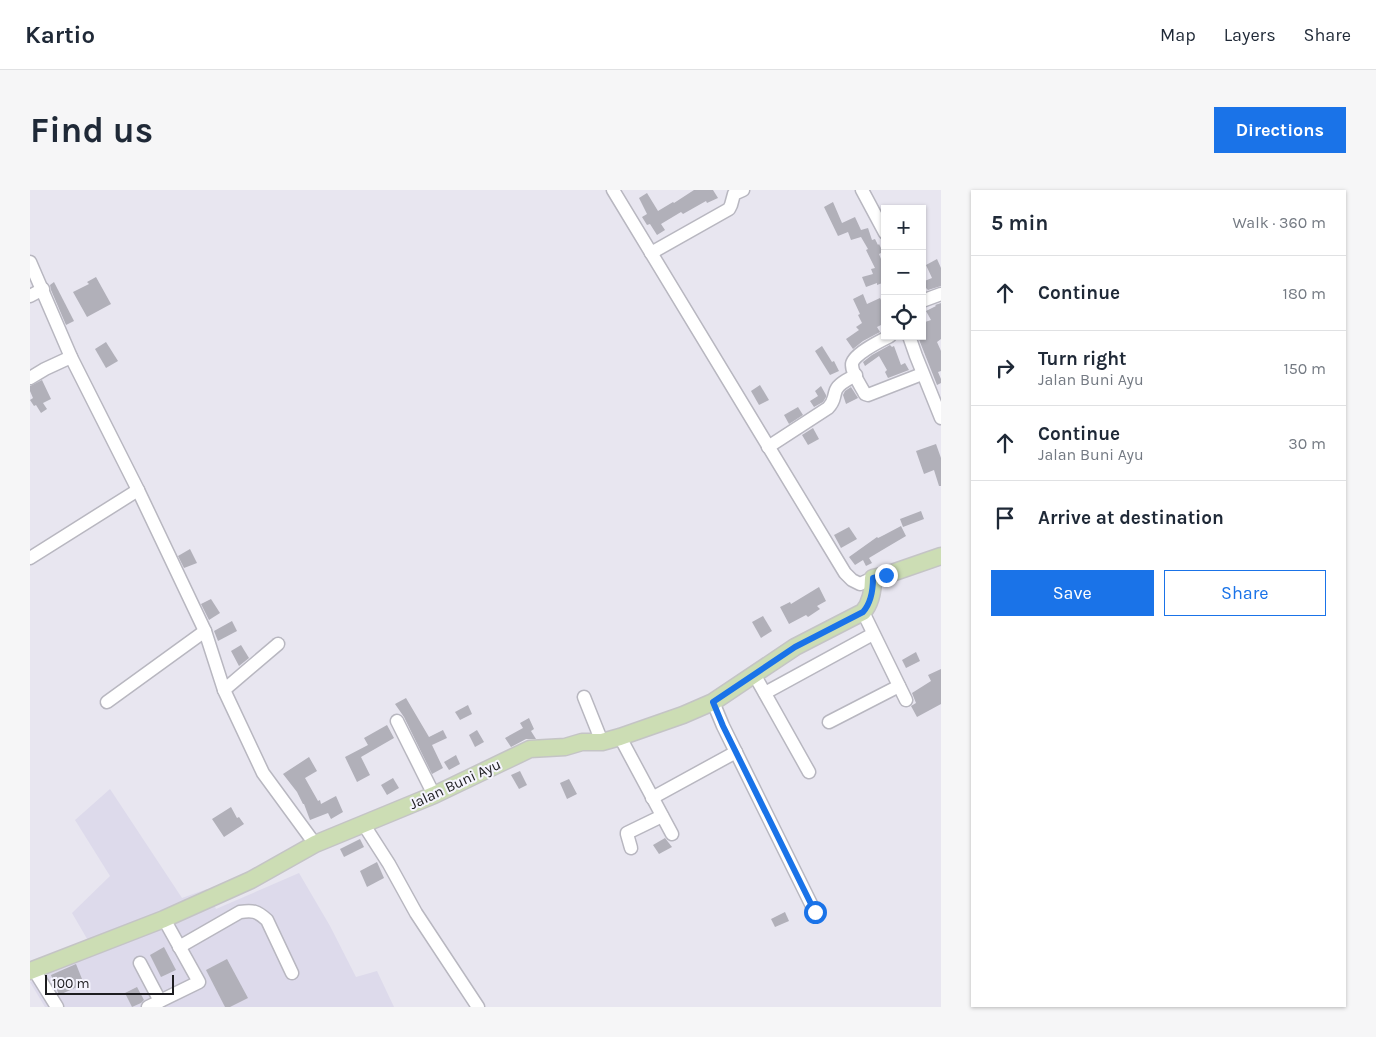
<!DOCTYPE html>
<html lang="en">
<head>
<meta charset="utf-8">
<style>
	:root { --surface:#fff; --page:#f6f6f7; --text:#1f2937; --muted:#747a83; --line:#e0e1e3; --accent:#1a73e8 }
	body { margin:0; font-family:Karla,sans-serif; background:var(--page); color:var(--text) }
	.controls { position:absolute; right:15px; top:15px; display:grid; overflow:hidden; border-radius:0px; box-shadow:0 1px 4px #0004 }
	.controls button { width:45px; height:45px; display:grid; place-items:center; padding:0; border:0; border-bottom:1px solid var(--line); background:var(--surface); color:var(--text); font:25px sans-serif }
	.scale { position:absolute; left:15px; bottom:12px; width:129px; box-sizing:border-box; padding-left:5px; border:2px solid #1d1d20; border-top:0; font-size:14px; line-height:18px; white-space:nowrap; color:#1d1d20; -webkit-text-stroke:4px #f5f4fe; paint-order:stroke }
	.stop { position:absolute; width:15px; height:15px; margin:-11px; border:4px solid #1a73e8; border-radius:50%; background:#fff }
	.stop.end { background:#1a73e8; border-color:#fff; box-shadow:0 1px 5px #0008 }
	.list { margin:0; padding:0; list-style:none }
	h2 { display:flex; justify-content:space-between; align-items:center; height:65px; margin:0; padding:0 20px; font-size:21px }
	h2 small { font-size:16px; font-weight:400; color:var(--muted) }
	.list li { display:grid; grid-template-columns:32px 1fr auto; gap:15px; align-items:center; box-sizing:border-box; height:75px; padding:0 20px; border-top:1px solid var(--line) }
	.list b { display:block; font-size:19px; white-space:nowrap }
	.list p { margin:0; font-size:16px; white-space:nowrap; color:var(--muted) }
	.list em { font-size:16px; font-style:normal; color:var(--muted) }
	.actions { display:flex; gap:10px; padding:15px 20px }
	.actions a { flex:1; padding:11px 0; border:1px solid var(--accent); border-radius:0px; text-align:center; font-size:18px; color:var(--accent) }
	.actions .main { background:var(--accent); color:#fff }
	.icon { flex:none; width:28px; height:28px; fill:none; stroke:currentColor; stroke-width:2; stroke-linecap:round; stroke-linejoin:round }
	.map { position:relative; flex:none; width:911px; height:817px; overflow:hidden; border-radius:0px }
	header { display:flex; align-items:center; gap:30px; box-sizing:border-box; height:70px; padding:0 25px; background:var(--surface); border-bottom:1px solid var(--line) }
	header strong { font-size:24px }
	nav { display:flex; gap:28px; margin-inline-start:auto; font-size:18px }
	.intro { display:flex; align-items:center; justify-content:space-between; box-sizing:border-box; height:120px; padding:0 30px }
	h1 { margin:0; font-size:35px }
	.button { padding:12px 22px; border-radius:0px; background:var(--accent); color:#fff; font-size:18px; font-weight:700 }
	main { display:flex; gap:30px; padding:0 30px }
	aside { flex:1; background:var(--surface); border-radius:0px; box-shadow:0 1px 4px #0004 }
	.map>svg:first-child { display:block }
</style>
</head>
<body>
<header>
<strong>Kartio</strong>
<nav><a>Map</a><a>Layers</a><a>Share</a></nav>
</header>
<div class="intro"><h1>Find us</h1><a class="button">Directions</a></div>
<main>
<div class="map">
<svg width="911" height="817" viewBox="0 0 911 817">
	<rect width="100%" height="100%" fill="#e8e6f0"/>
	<!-- built -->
	<path fill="#dddaeb" d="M80,599L152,708L177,699L186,719L269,683L300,736L326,787L347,781L364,817H15L0,792L63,759L42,723L80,686L45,630Z"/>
	<!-- building -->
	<g fill="#b1b0b9">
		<path d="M664,0H683L688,8L677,13L676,11L653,24L651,22L631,34L635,40L627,45L620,34L617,35L612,27L617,24L609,8L617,3L628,21L643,12L644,13Z"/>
		<path d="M803,12L812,33L825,27L831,40L838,38L842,50L845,49L848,55L849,54L853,62L849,64L855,79V92L847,95V93L836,97L832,87L843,84L841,79L845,78L836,60L838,59L831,47L821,50L818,42L808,46L794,17Z"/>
		<path d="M907,69L911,78V96L898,100L896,98L895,99L892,92L902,88L896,75Z"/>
		<path d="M66,87L81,114L57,127L43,102L59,94L57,92Z"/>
		<path d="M24,92L44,131L36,135L21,100L20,95Z"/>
		<path d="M833,104L837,114L850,108L855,118V133L847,137L850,142L833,151L823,159L816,149L829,140L826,137L832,133L828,125L830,124L823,109Z"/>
		<path d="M911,113V149L907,152L911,161V181L908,182L911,189V193L907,195L888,147L892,146V133L901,130L896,121L906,116L905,115Z"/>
		<path d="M76,152L88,171L76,178L65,159Z"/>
		<path d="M860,155L862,157L864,156L871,175L875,173L879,180L858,188L855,182L857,180L849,166L835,176L833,172L842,165Z"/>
		<path d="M792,156L802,172L804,171L809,181L800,185L785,161Z"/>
		<path d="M12,190L21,209L13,213L17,219L11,223L6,215L4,216L0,210L3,208L0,201V196Z"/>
		<path d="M730,195L739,210L729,215L721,201Z"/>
		<path d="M791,196L796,205V207L793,212L784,217L780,211L788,206L785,201Z"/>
		<path d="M821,197L828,208L816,214L813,205L815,201Z"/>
		<path d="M768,217L773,225L759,234L754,225Z"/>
		<path d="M783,238L789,249L778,255L772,245Z"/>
		<path d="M906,254L911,268V296H909L904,280L894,284L886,261Z"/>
		<path d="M891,321L894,329L873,337L870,329Z"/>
		<path d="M871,336L876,346L854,359L839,368L842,373L836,376L833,370L825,375L819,367L847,347L848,348L854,345Z"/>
		<path d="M819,337L827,349L811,358L804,345Z"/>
		<path d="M160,359L167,373L154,378L148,366Z"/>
		<path d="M789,397L796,411L787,416L790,419L778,427L776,425L759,434L750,417L760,412L761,414Z"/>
		<path d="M181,409L190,423L179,430L171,414Z"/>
		<path d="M733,426L742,441L731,448L722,432Z"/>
		<path d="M202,431L207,441L188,451L184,441Z"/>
		<path d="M211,455L219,468L209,476L201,461Z"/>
		<path d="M886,462L890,471L876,478L872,470Z"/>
		<path d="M911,479V514L887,527L881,516L886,513L882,503L901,491L898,485Z"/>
		<path d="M376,508L399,547L413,540L417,548L402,555L413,578L402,584L374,527L365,514Z"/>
		<path d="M438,515L442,524L430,530L425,522Z"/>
		<path d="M499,528L504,539L501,541L506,549H496L481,557L475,548L493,538L490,533Z"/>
		<path d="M357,535L364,548L331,567L340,585L327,592L315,567L338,555L334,548Z"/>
		<path d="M447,540L454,552L445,557L439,545Z"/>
		<path d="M426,565L430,574L419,580L414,572Z"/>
		<path d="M279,567L287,581L275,588L288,611L290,610L291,614L306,606L313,622L301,629L298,623L280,630L274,614H273L267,602L253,584Z"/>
		<path d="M490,581L497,595L489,599L481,585Z"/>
		<path d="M363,588L369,598L357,605L351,595Z"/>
		<path d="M539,589L547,604L537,609L530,593Z"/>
		<path d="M201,617L207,628L209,627L214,634L194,647L182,629Z"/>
		<path d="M635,648L642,657L629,664L623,655Z"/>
		<path d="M330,649L334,657L314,667L310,659Z"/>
		<path d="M347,672L354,688L337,697L330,681Z"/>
		<path d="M755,722L759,731L745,737L741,729Z"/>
		<path d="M134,757L146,780L131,787L120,765Z"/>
		<path d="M197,769L218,808L200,817H195L176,780Z"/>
		<path d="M46,774L54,794L29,805L21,785Z"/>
		<path d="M107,797L114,810L111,813L102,817L95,803Z"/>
	</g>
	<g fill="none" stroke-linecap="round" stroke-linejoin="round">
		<defs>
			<g id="minor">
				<path d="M583,0L815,383L822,390L830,394L843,388"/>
				<path d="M832,0L855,43"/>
				<path d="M621,63L699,19L701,15L704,4L713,0"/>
				<path d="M0,72L41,167L108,300L175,441L194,500L233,583L285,654"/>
				<path d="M0,106L13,99"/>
				<path d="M892,111L911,104"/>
				<path d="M860,146C852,150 821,165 822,175C822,184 831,196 835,204L838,205L892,184"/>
				<path d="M879,146L886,166L911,228"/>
				<path d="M0,188L15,179L41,167"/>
				<path d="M738,257L798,218C805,211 803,208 806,200C809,193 819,189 826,185"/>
				<path d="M0,368L108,300"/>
				<path d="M833,422L876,510"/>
				<path d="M724,484L779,582"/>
				<path d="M194,500L248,454"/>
				<path d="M735,503L843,444"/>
				<path d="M554,507L572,552"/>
				<path d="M77,512L175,441"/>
				<path d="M683,512L693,536L785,722"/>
				<path d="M367,531L404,605"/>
				<path d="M799,532L869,496"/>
				<path d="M590,547L642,644"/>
				<path d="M622,608L706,562"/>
				<path d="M334,635L359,674L386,723L448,817"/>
				<path d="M601,658L597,644V643L632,626"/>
				<path d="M149,757L210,722C223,720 227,721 237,730L262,783"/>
				<path d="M110,773L130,811"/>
				<path d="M4,780L27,817"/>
				<path d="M118,817L169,792L134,729"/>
			</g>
			<path id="major" d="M0,781L134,729L221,690L285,654L404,605L500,559L535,557L552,552H572L590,547L653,525L683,512L765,457L833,422C841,413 843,400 843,388L856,385L911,366"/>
		</defs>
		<!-- minor casing -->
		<use href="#minor" stroke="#b8b7c0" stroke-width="15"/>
		<!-- major casing -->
		<use href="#major" stroke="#c4c4c5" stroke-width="19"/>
		<!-- minor -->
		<use href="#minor" stroke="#fff" stroke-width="12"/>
		<!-- major -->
		<use href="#major" stroke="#ccddb4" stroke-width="16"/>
	</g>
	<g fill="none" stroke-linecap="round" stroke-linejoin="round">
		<!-- route -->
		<path stroke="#1a73e8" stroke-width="6" d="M785,722L693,536L683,512L765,457L833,422C841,413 843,400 843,388L856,385"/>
	</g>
	<g text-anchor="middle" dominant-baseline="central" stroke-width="4" stroke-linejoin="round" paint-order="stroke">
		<!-- street labels -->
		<g font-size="15" fill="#1d1d20" stroke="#f5f4fe">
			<text transform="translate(425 594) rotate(-25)">Jalan Buni Ayu</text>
		</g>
	</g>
</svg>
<div class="controls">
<button>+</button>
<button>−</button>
<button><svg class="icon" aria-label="locate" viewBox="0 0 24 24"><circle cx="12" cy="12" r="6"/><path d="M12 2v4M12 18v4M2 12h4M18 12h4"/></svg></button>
</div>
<div class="scale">100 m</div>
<div class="stop" style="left:785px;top:722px"></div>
<div class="stop end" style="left:856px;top:385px"></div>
</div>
<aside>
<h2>5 min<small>Walk · 360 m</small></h2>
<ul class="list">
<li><svg class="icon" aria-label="ahead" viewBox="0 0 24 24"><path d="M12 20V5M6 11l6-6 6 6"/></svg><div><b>Continue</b></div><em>180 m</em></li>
<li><svg class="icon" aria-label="right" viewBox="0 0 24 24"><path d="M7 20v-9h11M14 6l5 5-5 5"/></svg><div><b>Turn right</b><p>Jalan Buni Ayu</p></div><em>150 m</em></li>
<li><svg class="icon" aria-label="ahead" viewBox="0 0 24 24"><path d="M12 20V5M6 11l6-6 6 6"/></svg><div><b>Continue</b><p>Jalan Buni Ayu</p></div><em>30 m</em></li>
<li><svg class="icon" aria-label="arrive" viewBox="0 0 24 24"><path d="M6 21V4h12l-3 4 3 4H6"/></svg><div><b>Arrive at destination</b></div></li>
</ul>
<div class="actions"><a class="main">Save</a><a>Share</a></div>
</aside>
</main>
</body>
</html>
